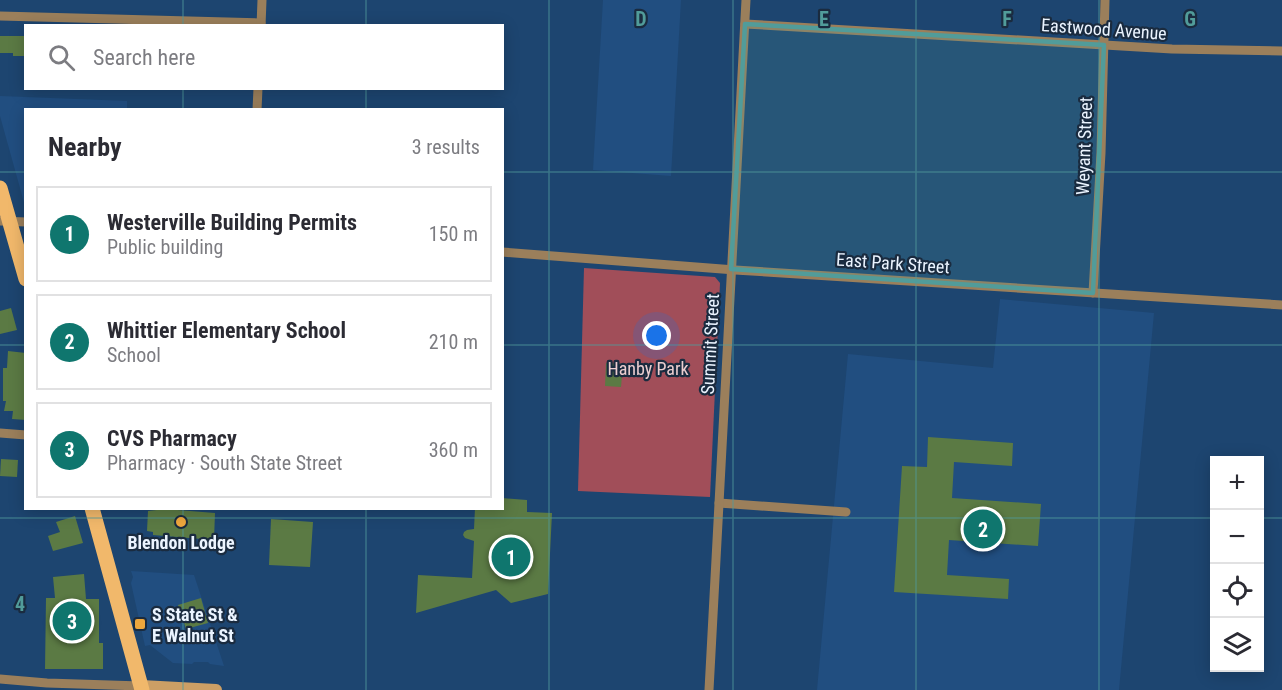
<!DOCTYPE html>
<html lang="en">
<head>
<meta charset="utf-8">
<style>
	:root { --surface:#fff; --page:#f2f2f3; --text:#2b2b33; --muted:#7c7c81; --line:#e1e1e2; --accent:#0f766e }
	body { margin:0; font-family:"Roboto Condensed",sans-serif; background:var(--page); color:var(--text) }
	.controls { position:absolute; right:18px; bottom:18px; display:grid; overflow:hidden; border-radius:0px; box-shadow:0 3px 15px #0003 }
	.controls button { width:54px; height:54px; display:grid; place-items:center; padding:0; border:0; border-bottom:2px solid var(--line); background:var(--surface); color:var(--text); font:30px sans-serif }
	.you { position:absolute; left:657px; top:336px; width:21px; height:21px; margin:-15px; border:4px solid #fff; border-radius:50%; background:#1a73e8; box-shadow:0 0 0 9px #1a73e833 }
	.badge { display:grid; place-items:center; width:39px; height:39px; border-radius:50%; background:var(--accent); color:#fff; font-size:20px; font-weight:700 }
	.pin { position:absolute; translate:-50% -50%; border:3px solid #fff; box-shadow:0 2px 6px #0006 }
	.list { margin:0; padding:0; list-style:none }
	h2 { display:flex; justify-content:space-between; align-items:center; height:78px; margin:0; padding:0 24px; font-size:26px }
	h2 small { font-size:20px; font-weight:400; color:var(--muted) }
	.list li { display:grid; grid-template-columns:39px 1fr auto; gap:18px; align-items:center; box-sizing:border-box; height:96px; margin:0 12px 12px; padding:0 12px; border:2px solid var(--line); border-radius:0px }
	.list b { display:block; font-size:22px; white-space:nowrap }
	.list p { margin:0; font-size:20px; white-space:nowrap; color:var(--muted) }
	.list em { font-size:20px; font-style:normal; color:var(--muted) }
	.icon { flex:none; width:33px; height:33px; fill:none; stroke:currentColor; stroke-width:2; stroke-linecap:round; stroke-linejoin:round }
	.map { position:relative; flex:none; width:1282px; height:690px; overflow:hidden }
	.search { position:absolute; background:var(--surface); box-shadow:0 3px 15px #0003; left:24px; top:24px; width:480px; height:66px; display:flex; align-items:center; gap:15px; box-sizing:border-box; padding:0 21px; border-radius:0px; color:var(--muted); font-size:22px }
	.panel { position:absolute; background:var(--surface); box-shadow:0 3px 15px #0003; left:24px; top:108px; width:480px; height:402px; border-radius:0px }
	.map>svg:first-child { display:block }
</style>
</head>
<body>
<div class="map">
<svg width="1282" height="690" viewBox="0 0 1282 690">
	<rect width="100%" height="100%" fill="#1d4570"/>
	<!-- built -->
	<g fill="#214e80">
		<path d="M603,0H681L671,176L593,170Z"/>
		<path d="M0,96L127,101V109L26,110L25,206L0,116Z"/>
		<path d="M1000,299L1154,313L1119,690H817L848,354L993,368Z"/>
		<path d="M131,571L194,575L224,666L210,664L208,662H194L192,664L173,663L150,645L145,646L131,583L133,577Z"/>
	</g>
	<!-- green -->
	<path fill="#a14e59" d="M584,268L715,277L720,283L710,497L578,491Z"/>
	<!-- building -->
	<g fill="#5b7a44">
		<path d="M0,36H26V56H13V53H0Z"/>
		<path d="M11,308L17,330L0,334V311Z"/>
		<path d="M8,351L26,353V420L12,419L13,411H4L6,401H3V368H7Z"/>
		<path d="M606,363L623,364L621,387L605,386Z"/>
		<path d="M928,437L1013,443L1012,466L954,462L952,498L1041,504L1038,546L949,540L947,575L1009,579L1008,599L894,592L902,466L927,467Z"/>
		<path d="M1,459L18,460L17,477L0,476Z"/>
		<path d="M502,498L527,500V512L552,513L548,594L511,603L496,590L416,613L418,575L472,578L474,541L465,538L463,535L464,532L467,530L474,529L475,508H502Z"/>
		<path d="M165,509L215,513L214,540L153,535V532L147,531L148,511Z"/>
		<path d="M75,516L83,543L53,551L48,536L60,532L56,522Z"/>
		<path d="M271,519L313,522L310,567L269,565Z"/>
		<path d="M84,574L86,599H99V643H103V669H45L46,598H55L53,577Z"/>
		<path d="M201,598L208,623L186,629L178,605Z"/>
	</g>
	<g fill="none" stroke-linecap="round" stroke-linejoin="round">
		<!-- minor -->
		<g stroke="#9b7f5b" stroke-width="9">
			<path d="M0,16L261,23"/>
			<path d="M745,24L1172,49L1282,51"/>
			<path d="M261,26L262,0"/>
			<path d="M257,110L258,88"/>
			<path d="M0,221L26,222"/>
			<path d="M502,252L735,270L1282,305"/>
			<path d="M1093,293L1101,153L1105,0"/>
			<path d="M0,433L26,435"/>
			<path d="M719,503L846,512"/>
			<path d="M0,679L47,683L141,686"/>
			<path d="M709,690L746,0"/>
		</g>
		<!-- secondary -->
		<path stroke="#cc9f65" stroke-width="12" d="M141,686L216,690"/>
		<!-- primary -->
		<g stroke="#f1b86b" stroke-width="15">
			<path d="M0,188L26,279"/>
			<path d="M92,508L142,690"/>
		</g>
	</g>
	<!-- marked area -->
	<path fill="#519c9a" fill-opacity="0.2" stroke="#519c9a" stroke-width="4.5" stroke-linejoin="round" d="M745,24L1104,45L1093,293L731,269Z"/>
	<!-- grid -->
	<path fill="none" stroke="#519c9a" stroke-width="1.5" stroke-opacity="0.55" d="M183,0V26M366,0V26M549,0V690M733,0V690M916,0V690M1099,0V690M183,88V110M366,88V110M0,172H26M502,172H1282M0,345H26M502,345H1282M183,508V690M366,508V690M0,518H1214M1260,518H1282"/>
	<!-- markers -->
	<g fill="#eea73d" stroke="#1a2b3f" stroke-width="2">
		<circle cx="181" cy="522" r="6"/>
		<rect x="134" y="618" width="12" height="12" rx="3"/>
	</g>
	<g text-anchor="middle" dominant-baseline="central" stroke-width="4.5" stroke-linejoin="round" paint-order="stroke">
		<!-- street labels -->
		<g font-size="18" fill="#ebf4ff" stroke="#1a2b3f">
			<text transform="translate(1104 29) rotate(4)">Eastwood Avenue</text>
			<text transform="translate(1084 146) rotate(-88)">Weyant Street</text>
			<text transform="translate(893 263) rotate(4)">East Park Street</text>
			<text transform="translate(710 344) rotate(-87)">Summit Street</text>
		</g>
		<!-- park labels -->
		<g font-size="18" fill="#ecced0" stroke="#1a2b3f">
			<text x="648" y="368">Hanby Park</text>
		</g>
		<!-- poi labels -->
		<g font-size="18" font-weight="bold" fill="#ebf4ff" stroke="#1a2b3f">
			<text x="181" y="542">Blendon Lodge</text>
			<text x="152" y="614" text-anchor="start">S State St &amp;<tspan x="152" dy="21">E Walnut St</tspan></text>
		</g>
	</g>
	<g font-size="20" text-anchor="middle" font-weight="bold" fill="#519c9a" stroke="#1a2b3f" stroke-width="4.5" stroke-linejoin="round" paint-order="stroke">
		<text x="641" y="26">D</text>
		<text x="824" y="26">E</text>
		<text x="1007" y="26">F</text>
		<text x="1190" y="26">G</text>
		<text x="20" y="611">4</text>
	</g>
</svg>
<div class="controls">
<button>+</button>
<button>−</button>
<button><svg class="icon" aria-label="locate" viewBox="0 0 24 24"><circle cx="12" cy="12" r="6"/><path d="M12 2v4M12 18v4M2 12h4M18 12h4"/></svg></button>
<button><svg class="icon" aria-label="layers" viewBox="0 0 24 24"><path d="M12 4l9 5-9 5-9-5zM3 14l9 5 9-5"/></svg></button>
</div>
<div class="you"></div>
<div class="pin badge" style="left:511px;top:557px">1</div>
<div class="pin badge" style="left:983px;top:529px">2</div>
<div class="pin badge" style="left:72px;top:621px">3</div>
<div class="search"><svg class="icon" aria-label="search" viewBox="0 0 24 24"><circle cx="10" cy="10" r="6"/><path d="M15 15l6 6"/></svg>Search here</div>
<section class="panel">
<h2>Nearby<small>3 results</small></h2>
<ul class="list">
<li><span class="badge">1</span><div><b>Westerville Building Permits</b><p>Public building</p></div><em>150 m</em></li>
<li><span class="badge">2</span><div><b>Whittier Elementary School</b><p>School</p></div><em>210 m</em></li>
<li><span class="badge">3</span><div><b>CVS Pharmacy</b><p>Pharmacy · South State Street</p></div><em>360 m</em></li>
</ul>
</section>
</div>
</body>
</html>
